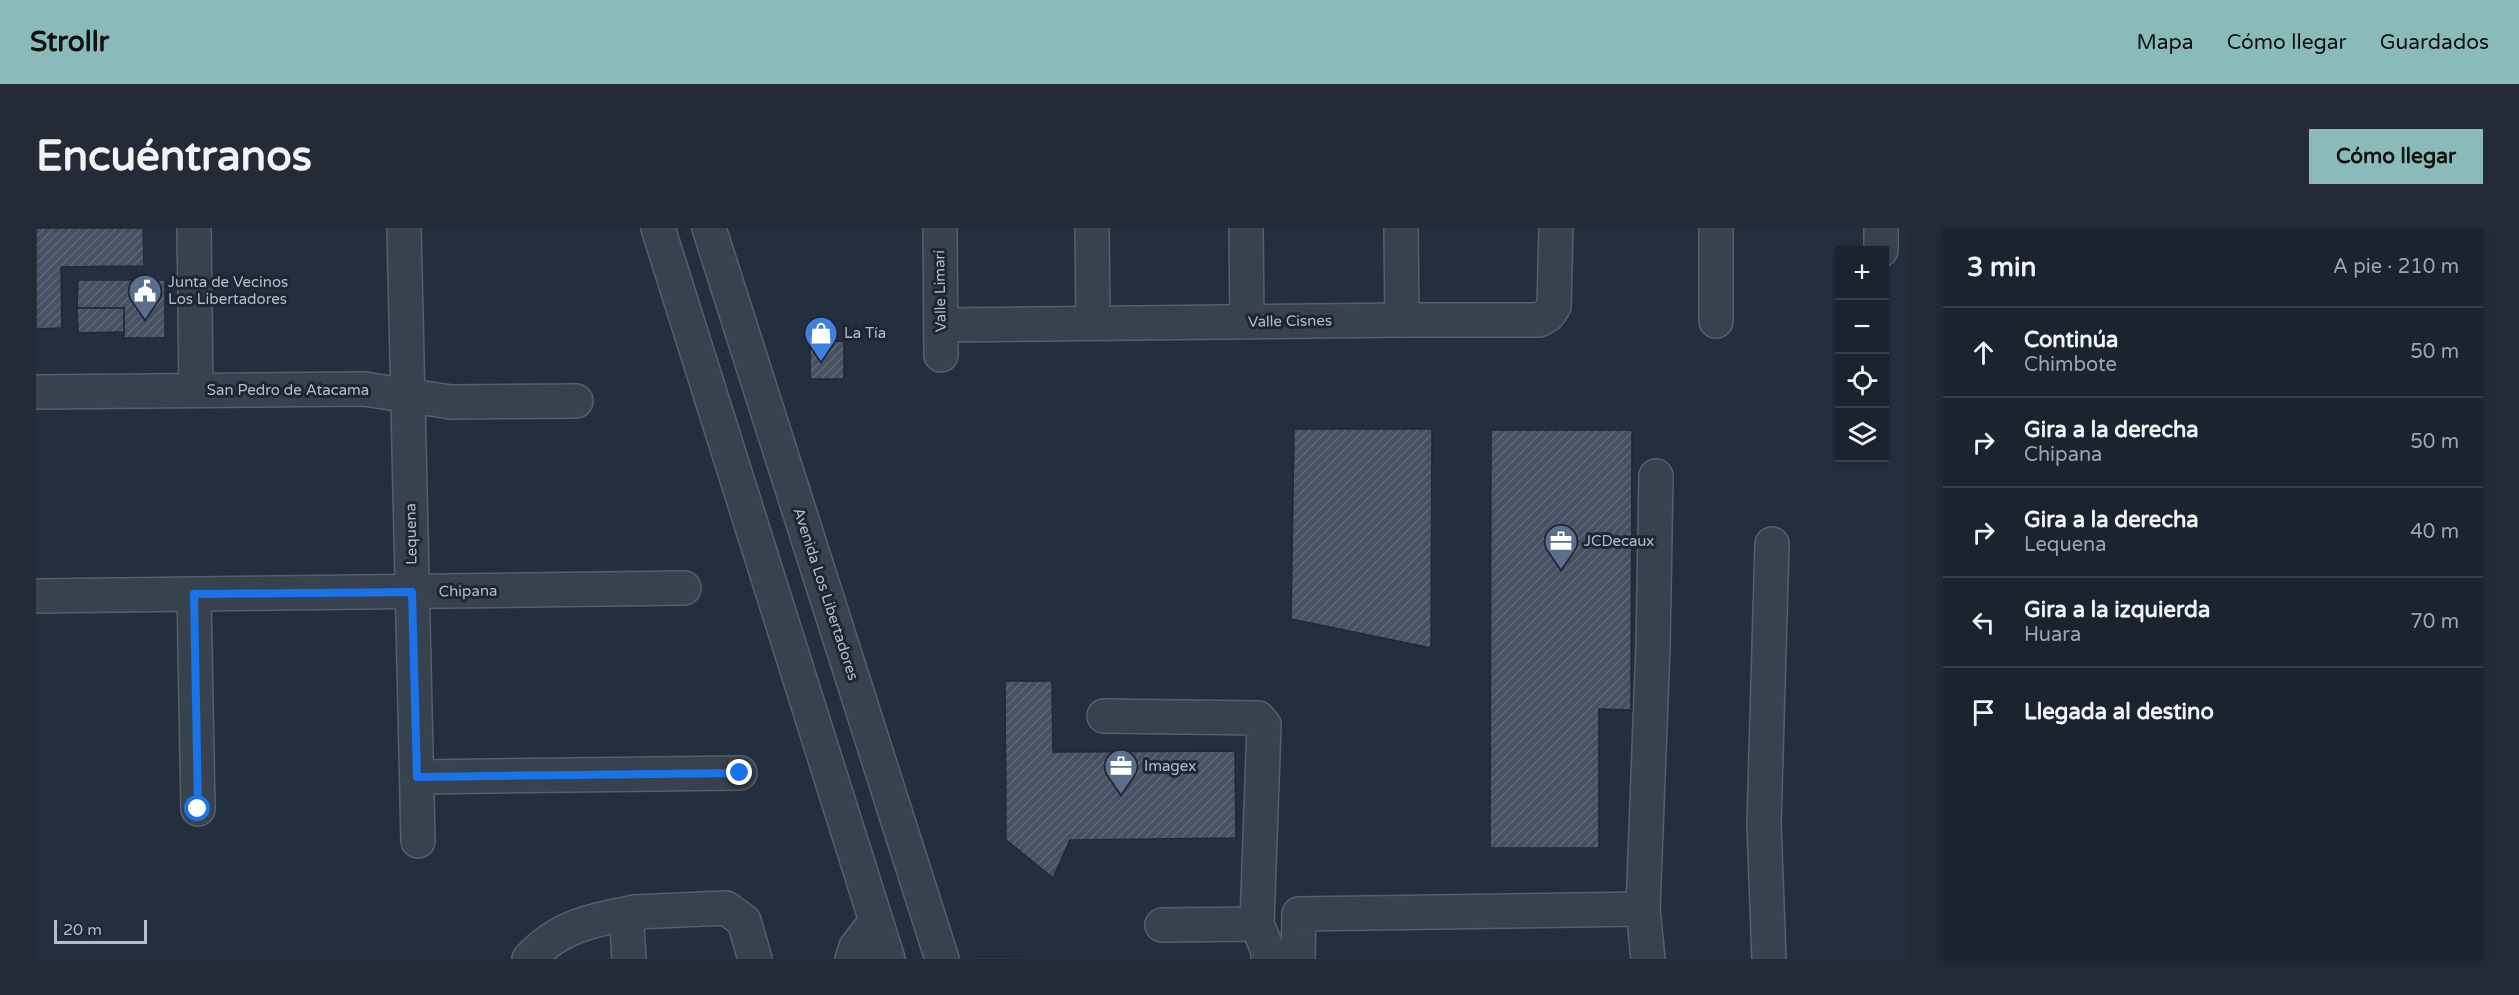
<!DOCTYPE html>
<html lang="es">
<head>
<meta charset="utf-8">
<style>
	:root { --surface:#1b232e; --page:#242b36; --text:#f1f3f6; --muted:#a0a4aa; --line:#39404a; --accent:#8bbbb9 }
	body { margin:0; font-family:"Varela Round",sans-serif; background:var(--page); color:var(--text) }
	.controls { position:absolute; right:18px; top:18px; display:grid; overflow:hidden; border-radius:0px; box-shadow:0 3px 9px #0003 }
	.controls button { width:54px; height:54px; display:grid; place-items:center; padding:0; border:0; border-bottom:2px solid var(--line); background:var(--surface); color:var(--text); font:30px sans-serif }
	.scale { position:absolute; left:18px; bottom:15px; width:93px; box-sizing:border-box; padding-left:6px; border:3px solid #b4bcc9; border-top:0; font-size:16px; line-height:21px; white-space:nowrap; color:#b4bcc9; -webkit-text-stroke:4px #1d2633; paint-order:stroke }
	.stop { position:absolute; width:18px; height:18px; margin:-14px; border:4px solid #1a73e8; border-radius:50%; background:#fff }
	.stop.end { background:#1a73e8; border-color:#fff; box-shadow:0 2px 6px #0008 }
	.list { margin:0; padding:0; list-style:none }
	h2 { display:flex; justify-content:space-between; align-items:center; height:78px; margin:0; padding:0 24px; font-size:26px }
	h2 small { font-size:20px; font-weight:400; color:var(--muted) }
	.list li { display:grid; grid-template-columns:39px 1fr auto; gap:18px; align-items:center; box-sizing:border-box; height:90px; padding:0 24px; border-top:2px solid var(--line) }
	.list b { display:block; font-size:22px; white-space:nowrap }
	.list p { margin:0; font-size:20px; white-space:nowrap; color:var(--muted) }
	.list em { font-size:20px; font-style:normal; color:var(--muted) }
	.icon { flex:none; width:33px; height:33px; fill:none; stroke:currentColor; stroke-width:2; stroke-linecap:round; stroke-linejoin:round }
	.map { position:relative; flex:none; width:1871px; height:731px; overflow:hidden; border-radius:0px }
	header { display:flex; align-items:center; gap:36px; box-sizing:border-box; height:84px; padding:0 30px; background:var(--accent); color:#111 }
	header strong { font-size:28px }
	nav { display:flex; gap:33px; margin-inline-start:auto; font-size:21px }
	.intro { display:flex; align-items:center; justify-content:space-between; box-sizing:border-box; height:144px; padding:0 36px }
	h1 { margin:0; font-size:42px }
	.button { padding:15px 27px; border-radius:0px; background:var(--accent); color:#111; font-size:21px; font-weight:700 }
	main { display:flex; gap:36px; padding:0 36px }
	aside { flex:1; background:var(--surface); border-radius:0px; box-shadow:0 3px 9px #0003 }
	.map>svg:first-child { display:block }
</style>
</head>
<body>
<header>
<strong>Strollr</strong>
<nav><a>Mapa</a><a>Cómo llegar</a><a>Guardados</a></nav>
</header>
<div class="intro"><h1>Encuéntranos</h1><a class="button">Cómo llegar</a></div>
<main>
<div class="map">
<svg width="1871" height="731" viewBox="0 0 1871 731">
	<defs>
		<pattern id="grass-dots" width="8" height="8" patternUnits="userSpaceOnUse" patternTransform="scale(1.5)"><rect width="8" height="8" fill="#263c3f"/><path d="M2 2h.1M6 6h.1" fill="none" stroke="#435659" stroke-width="1.8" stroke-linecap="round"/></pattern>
		<pattern id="building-hatch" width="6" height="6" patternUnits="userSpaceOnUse" patternTransform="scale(1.5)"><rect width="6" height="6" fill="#455162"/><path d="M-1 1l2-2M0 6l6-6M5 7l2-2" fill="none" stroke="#5d6877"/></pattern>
	</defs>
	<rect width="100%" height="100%" fill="#242f3e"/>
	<!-- grass -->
	<path fill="url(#grass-dots)" d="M941,730H1217L942,731Z"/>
	<!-- building -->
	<g fill="url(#building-hatch)" stroke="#1f2835" stroke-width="1.5">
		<path d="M0,0H107L108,38L25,39L26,100L0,101Z"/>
		<path d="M42,52H129V110H88V80H41Z"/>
		<path d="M41,80H88V104L42,105Z"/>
		<path d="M808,113V151H774V114Z"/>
		<path d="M1258,201H1396L1395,420L1255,391Z"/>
		<path d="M1455,202H1596L1595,482L1563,481V620H1454Z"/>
		<path d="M969,453H1016L1017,524L1199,523L1200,610L1034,612L1017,650L970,612Z"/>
	</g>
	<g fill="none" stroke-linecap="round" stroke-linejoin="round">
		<defs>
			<g id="minor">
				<path d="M158,0L160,162"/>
				<path d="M368,0L382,613"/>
				<path d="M622,0L852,731"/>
				<path d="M673,0L906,731"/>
				<path d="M904,0L905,127"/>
				<path d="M1056,0L1057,95"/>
				<path d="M1210,0L1211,93"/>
				<path d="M1365,0L1366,92"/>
				<path d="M1680,0V93"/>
				<path d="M1845,22V0"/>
				<path d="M905,97L1366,92H1503L1512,87L1518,78L1520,0"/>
				<path d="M0,164L328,161L415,174L540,173"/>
				<path d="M158,366L162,581"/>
				<path d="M0,368L648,360"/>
				<path d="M1068,488L1222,490L1228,497L1221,696L1232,723V731"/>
				<path d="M381,549L704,545"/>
				<path d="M1126,697L1221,696"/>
				<path d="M493,731C523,698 557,692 599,684"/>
				<path d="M593,731L591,698L599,684L690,680L708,693L719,731"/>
				<path d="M816,731L820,719L840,693"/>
				<path d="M1262,731L1263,686L1607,681"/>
				<path d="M1612,731L1607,681L1617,418L1620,248"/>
				<path d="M1733,731L1728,596L1736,316"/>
			</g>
		</defs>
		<!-- minor casing -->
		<use href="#minor" stroke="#565f6c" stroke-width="36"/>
		<!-- minor -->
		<use href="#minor" stroke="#38414e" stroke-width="33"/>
	</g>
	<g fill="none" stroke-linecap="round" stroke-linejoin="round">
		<!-- route -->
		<path stroke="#1a73e8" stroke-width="8" d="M162,581L158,366L376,364L381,549L704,545"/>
	</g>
	<!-- icons -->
	<defs>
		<symbol id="civic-pin" viewBox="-11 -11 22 30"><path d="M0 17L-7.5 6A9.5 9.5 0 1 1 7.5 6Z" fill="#5c6f8a" stroke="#1d2633"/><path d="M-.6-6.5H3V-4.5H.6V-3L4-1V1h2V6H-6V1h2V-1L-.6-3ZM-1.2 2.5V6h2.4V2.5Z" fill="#fff"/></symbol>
		<symbol id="shop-pin" viewBox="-11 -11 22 30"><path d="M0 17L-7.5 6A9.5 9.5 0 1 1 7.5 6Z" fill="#3f7fe0" stroke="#1d2633"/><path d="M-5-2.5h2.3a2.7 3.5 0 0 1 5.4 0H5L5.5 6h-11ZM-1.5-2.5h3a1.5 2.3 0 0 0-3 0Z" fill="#fff"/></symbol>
		<symbol id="office-pin" viewBox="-11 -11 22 30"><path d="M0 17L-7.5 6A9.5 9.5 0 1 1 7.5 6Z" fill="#5c6f8a" stroke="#1d2633"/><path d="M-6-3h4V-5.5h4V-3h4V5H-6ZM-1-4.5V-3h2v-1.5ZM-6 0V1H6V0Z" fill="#fff"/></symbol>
	</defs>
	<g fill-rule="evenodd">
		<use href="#civic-pin" x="90" y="44" width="38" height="52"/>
		<use href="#shop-pin" x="766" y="86" width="38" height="52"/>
		<use href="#office-pin" x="1506" y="294" width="38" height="52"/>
		<use href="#office-pin" x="1066" y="519" width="38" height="52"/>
	</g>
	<g text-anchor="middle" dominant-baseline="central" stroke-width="6" stroke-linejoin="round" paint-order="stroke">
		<!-- poi labels -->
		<g font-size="15" fill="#b4bcc9" stroke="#1d2633" text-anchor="start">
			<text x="132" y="54">Junta de Vecinos<tspan x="132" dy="17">Los Libertadores</tspan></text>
			<text x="808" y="105">La Tía</text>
			<text x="1548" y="313">JCDecaux</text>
			<text x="1108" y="538">Imagex</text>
		</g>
		<!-- street labels -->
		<g font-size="15" fill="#b4bcc9" stroke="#1d2633">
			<text transform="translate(904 63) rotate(-91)">Valle Limarí</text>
			<text transform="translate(1254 93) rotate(-1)">Valle Cisnes</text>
			<text x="252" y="162">San Pedro de Atacama</text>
			<text transform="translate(375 306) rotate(-91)">Lequena</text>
			<text transform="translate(432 363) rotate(-1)">Chipana</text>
			<text transform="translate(790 366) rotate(72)">Avenida Los Libertadores</text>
		</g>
	</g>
</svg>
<div class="controls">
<button>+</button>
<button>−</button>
<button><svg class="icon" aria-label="locate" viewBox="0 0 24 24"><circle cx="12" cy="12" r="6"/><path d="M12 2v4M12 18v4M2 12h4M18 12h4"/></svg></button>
<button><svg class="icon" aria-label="layers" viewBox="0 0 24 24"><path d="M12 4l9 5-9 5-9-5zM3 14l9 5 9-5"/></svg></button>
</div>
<div class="scale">20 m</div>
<div class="stop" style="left:162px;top:581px"></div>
<div class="stop end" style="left:704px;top:545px"></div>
</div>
<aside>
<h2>3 min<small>A pie · 210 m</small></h2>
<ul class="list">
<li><svg class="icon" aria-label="ahead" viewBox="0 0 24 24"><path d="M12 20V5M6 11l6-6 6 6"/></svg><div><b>Continúa</b><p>Chimbote</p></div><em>50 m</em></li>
<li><svg class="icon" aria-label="right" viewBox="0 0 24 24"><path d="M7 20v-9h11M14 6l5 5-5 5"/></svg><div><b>Gira a la derecha</b><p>Chipana</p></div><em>50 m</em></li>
<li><svg class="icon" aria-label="right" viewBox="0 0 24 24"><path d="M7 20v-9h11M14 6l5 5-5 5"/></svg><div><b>Gira a la derecha</b><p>Lequena</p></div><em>40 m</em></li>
<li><svg class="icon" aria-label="left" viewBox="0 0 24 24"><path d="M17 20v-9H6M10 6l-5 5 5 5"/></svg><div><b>Gira a la izquierda</b><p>Huara</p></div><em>70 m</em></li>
<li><svg class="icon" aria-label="arrive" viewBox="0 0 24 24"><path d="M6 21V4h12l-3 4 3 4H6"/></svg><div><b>Llegada al destino</b></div></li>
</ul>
</aside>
</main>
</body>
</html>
